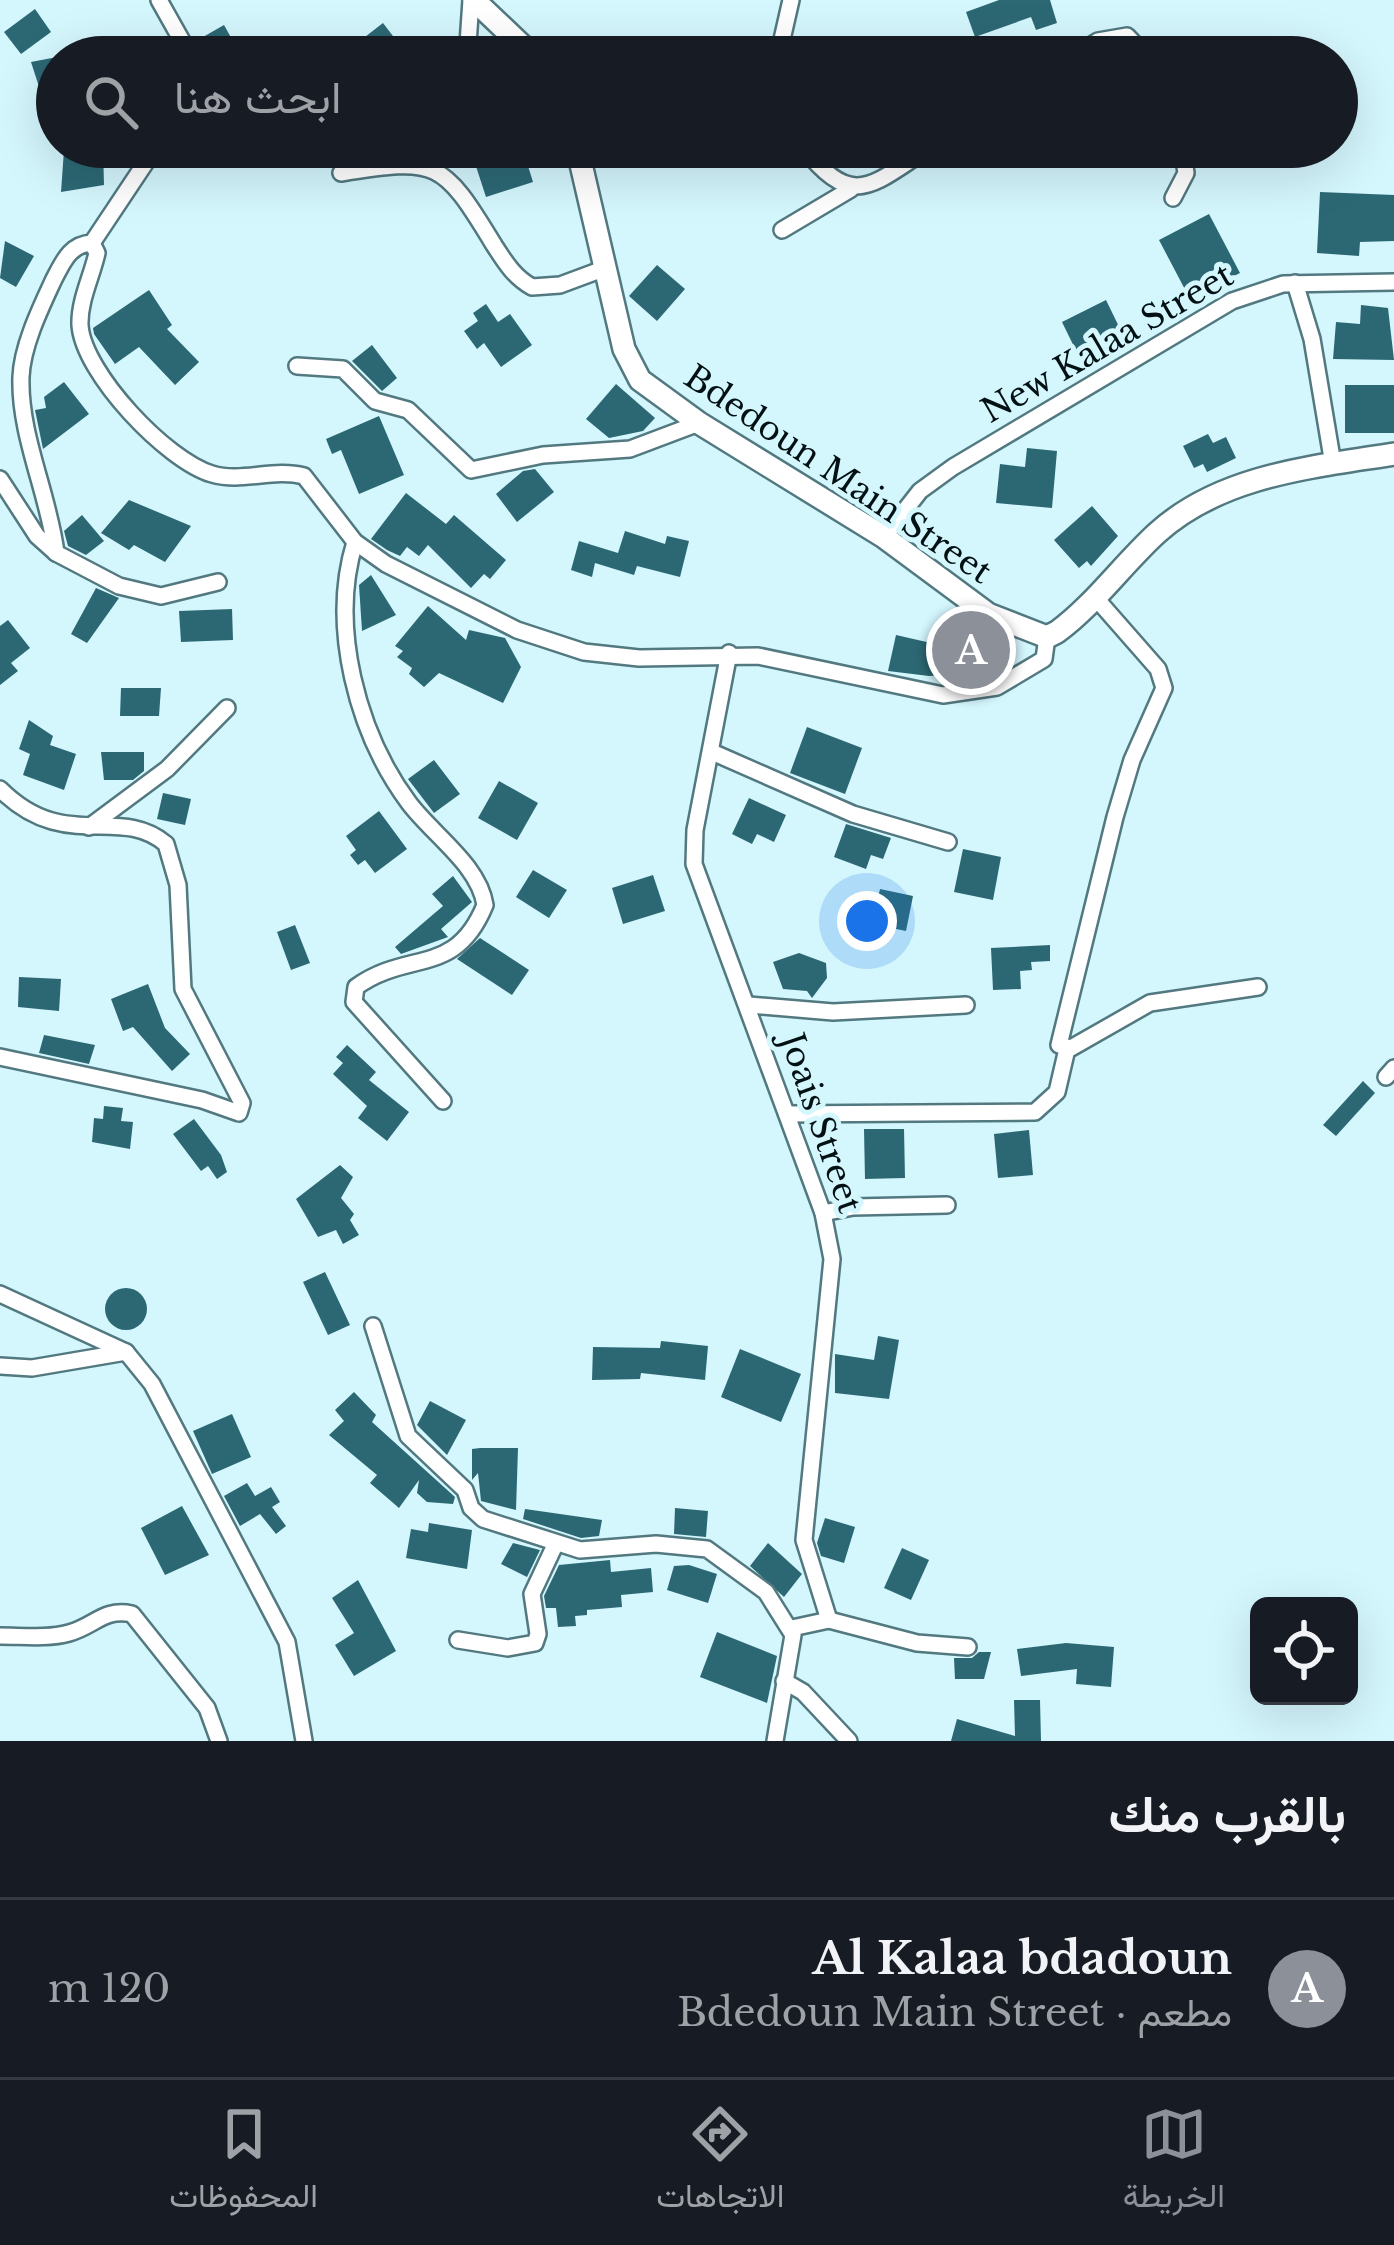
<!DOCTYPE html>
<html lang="ar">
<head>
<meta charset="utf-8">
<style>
	:root { --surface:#171b24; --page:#242831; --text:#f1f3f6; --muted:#9ea1a6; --line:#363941; --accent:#8c9099 }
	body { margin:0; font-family:"Libre Baskerville",Vazirmatn,serif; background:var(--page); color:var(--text); direction:rtl }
	.controls { position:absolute; right:36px; bottom:36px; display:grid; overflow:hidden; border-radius:18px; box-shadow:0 12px 48px #0002 }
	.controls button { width:108px; height:108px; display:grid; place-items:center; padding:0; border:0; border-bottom:3px solid var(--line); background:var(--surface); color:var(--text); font:60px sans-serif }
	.you { position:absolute; left:867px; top:921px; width:42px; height:42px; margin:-30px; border:9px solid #fff; border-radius:50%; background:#1a73e8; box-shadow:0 0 0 18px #1a73e833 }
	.badge { display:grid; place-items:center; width:78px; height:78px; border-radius:50%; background:var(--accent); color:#fff; font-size:39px; font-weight:700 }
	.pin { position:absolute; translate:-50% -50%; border:6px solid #fff; box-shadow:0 3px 12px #0006 }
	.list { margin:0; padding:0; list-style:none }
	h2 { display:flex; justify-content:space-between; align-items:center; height:156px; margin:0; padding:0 48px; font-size:51px }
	h2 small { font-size:39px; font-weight:400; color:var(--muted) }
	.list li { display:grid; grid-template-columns:78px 1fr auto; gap:36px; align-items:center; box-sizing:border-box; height:180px; padding:0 48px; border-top:3px solid var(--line) }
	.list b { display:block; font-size:45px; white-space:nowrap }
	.list p { margin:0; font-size:39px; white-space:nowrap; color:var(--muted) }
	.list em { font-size:39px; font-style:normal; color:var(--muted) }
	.icon { flex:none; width:66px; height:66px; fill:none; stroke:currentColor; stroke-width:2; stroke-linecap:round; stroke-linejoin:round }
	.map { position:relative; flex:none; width:1394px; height:1741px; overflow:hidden; direction:ltr }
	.search { position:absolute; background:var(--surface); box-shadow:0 12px 48px #0002; left:36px; right:36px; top:36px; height:132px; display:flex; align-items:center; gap:30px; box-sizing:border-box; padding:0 42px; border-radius:66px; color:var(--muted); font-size:45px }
	.sheet { height:336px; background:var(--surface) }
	nav { display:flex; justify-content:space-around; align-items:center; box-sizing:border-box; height:168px; border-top:3px solid var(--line); background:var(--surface); font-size:33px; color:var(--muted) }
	nav a { display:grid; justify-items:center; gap:6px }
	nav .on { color:var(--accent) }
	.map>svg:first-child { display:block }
</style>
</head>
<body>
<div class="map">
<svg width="1394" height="1741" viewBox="0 0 1394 1741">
	<rect width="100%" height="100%" fill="#d4f6fd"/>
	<!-- building -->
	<g fill="#2c6874">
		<path d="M999,0H1050L1057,23L1036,30L1031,17L975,37L966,12Z"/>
		<path d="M35,9L51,32L21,54L4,32Z"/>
		<path d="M383,23L409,57H339Z"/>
		<path d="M224,25L242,57H203L196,41Z"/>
		<path d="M57,57V96L43,99L31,62Z"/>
		<path d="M103,147L104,185L61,192L64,150Z"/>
		<path d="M482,147H522L533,182L486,197L471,151Z"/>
		<path d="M1320,192L1394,195V241L1360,242L1359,256L1317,253Z"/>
		<path d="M1209,214L1240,273L1190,299L1159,240Z"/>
		<path d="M5,241L34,256L16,287L0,278Z"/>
		<path d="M657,265L685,289L657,321L629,296Z"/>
		<path d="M149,290L172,325L167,329L199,362L175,385L139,347L115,364L94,334L93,328Z"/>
		<path d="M1106,300L1125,339L1081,361L1062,322Z"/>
		<path d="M486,304L498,322L510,314L532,345L501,367L484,343L477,349L464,331L478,321L473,313Z"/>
		<path d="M1361,305L1388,308L1394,360L1333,359L1336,322L1360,324Z"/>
		<path d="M372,345L397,378L382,391L352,361Z"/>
		<path d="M64,382L89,414L43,449L35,410L46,408L44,397Z"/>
		<path d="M616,384L655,418L643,431L609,438L586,419Z"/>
		<rect x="1345" y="385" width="49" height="48"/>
		<path d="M379,416L404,475L359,494L341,450L332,454L326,439Z"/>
		<path d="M1208,434L1213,443L1226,437L1236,458L1207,472L1203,464L1194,468L1183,446Z"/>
		<path d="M1027,448L1057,451L1052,508L996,503L1000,464L1025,467Z"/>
		<path d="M535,469L554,492L517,522L496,494L523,471Z"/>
		<path d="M406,493L446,524L454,515L506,560L490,579L484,574L471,588L428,545L419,556L407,547L400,556L387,550L371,539Z"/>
		<path d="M129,500L191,526L165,562L134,545L129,550L101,533Z"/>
		<path d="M1092,506L1118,536L1091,566L1087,561L1079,568L1054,540Z"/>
		<path d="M82,515L104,541L86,555L68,546L64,531Z"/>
		<path d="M625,531L665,544L667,536L689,541L680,577L637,566L634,575L595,563L592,577L571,570L579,541L618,553Z"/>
		<path d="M371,575L396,615L362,631L359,585Z"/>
		<path d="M96,588L119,598L87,643L71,634Z"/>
		<path d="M428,606L466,640L469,630L505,638L521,667L503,703L439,673L424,687L409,674L412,668L397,657L403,651L395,646Z"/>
		<path d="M232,609L233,640L181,642L179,611Z"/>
		<path d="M8,620L30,648L11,663L18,671L0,685V626Z"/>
		<path d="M953,632L1000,635L999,672L929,676L888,671L896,635L953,648Z"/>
		<path d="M121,688H161L159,716H120Z"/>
		<path d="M29,720L53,736L50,745L76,754L64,790L23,775L30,754L19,749Z"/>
		<path d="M807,727L862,748L845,794L790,773Z"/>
		<path d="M101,752H144V771L133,780H104Z"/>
		<path d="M434,760L460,794L434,813L408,779Z"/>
		<path d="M499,781L538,803L517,840L478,818Z"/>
		<path d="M163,793L191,799L185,825L157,819Z"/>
		<path d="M749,798L786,815L774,842L757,834L752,844L732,834Z"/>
		<path d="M379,811L407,849L375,873L365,860L358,865L350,855L356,850L346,836Z"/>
		<path d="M846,824L891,838L883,859L871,855L866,869L834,857Z"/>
		<path d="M963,849L1001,857L993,900L954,892Z"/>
		<path d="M533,870L567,890L549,918L516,897Z"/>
		<path d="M653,875L665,911L623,924L612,888Z"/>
		<path d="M453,876L472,902L441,929L448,937L401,954L395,947L443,906L432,894Z"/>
		<path d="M880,889L913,896L906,931L872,924Z"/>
		<path d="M295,925L310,963L291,970L277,932Z"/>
		<path d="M480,938L529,970L512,995L457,959Z"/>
		<path d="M1050,945V961L1031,962L1032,970L1020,971L1021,989L993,990L991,948Z"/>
		<path d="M799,953L826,963L827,978L812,998L807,991L783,989L773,962Z"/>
		<path d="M19,977L61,979L59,1011L18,1007Z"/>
		<path d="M148,984L165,1028L190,1054L172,1071L133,1027L123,1031L111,999Z"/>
		<path d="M44,1035L95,1045L89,1064L39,1053Z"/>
		<path d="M347,1045L376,1072L369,1080L409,1112L387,1141L358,1118L367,1106L333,1074L343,1063L336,1057Z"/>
		<path d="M1363,1081L1375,1093L1336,1136L1323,1125Z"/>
		<path d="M104,1106L123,1108L121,1121L133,1122L130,1149L92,1142L94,1118L103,1119Z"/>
		<path d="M194,1119L221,1155L227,1172L217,1179L208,1166L201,1171L173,1134Z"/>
		<path d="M864,1129H904L905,1178L865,1179Z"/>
		<path d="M1029,1130L1033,1175L998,1178L994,1134Z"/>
		<path d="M340,1165L353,1177L341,1198L354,1214L350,1220L359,1235L343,1244L336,1230L318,1237L296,1199Z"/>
		<path d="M325,1272L350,1325L328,1335L303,1282Z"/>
		<circle cx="126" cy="1309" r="21"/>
		<path d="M878,1336L899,1340L889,1399L835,1393V1354L874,1360Z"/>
		<path d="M661,1341L708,1346L705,1380L641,1373L640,1379L592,1380L593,1347L660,1348Z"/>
		<path d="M740,1349L801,1374L781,1422L721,1397Z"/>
		<path d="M354,1392L376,1415L372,1422L455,1497L453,1504L427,1502L417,1493L419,1480L399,1508L370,1483L377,1475L329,1435L344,1421L335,1410Z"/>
		<path d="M430,1401L466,1420L447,1455L417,1425Z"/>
		<path d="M232,1414L251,1457L212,1474L193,1431Z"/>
		<path d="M480,1448H518L516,1510L481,1501L478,1473L472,1480V1449Z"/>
		<path d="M247,1483L255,1496L271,1487L280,1502L272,1507L286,1526L276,1534L260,1514L240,1526L224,1496Z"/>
		<path d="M182,1506L209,1555L165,1575L141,1528Z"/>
		<path d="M675,1508L708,1511L706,1537L674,1534Z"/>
		<path d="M525,1509L602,1520L599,1536L581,1538L523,1519Z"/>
		<path d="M825,1518L855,1527L844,1563L821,1556L817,1543Z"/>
		<path d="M429,1523L472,1530L467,1569L406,1558L411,1529L428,1532Z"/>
		<path d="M513,1543L540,1550L527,1577L501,1564Z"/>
		<path d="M768,1543L802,1574L784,1597L750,1566Z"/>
		<path d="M902,1548L929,1560L911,1600L884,1588Z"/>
		<path d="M610,1560L611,1572L651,1568L653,1592L621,1595L622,1607L587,1610V1615L575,1616L576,1626L558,1627L556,1608H546L544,1596L559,1565Z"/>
		<path d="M689,1565L717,1574L708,1603L667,1590L674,1566Z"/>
		<path d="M358,1580L396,1651L354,1676L335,1645L354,1633L332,1598Z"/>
		<path d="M717,1632L777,1656L767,1703L700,1677Z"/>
		<path d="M1066,1643L1114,1647L1111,1687L1076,1684L1077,1669L1021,1676L1017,1649Z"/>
		<path d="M979,1652H991L984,1679H955L954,1658H972Z"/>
		<path d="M1014,1700H1040L1041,1741H951L957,1719L1015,1736Z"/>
	</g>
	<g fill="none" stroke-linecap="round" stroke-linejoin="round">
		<defs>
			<g id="street">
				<path d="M159,0L191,57"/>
				<path d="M460,57L468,44L471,0"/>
				<path d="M778,57L791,0"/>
				<path d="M1072,57L1098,41L1127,36L1147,57"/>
				<path d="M803,147C854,212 872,184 931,147"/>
				<path d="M341,173C437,158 442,159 494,245C505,262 514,277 532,287L560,285L603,269"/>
				<path d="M1173,198L1186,173L1182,147"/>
				<path d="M782,230L851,189"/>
				<path d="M92,243L156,147"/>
				<path d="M1295,283L1312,339L1333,464"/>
				<path d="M297,366L343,369L375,401L408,410L471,470L543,455L630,449L699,423"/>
				<path d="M0,479L37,536L56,553"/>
				<path d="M884,537L920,491L953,467L1232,301L1283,284L1394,282"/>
				<path d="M355,542C329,626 357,733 409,803C433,835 479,865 485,905C455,978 409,949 356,987L354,1002L443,1101"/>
				<path d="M218,582L161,596L119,586L56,553C49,495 19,435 21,377C22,346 41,307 54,279C63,262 70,244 92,243L97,253C92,276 79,301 80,325C83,373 167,461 212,474C242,483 273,468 304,476L355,542L386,564L517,630L584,652L639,658L758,656L943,695L997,687L1044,659L1047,637"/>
				<path d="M1094,596L1158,669L1164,688L1132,760L1115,817L1059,1045L1071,1048L1150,1003L1258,987"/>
				<path d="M729,653L695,830L694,864L823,1213L832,1259L804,1540L829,1620"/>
				<path d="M712,752L853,814L948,842"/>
				<path d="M0,789C65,854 119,804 166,844L178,885L183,989L242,1103L239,1113L202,1100L0,1057"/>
				<path d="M89,827L167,769L227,708"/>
				<path d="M749,1005L833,1012L966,1005"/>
				<path d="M1386,1077L1394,1068"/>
				<path d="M787,1114L1035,1112L1057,1092L1067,1049"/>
				<path d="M823,1213L853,1207L947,1205"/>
				<path d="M0,1294L126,1352L152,1384L287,1642L304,1741"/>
				<path d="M373,1326L408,1436L465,1490L471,1508L483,1519L580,1550L656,1544L707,1549L766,1592L793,1635L775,1741"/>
				<path d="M0,1366L32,1368L126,1352"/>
				<path d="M792,1628L829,1620L917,1643L968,1647"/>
				<path d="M0,1636C23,1636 47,1639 69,1633C95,1626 103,1608 132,1614L207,1708L219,1741"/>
				<path d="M458,1640L508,1648L535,1643L538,1634L532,1594L555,1545"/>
				<path d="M784,1681L803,1692L849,1741"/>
			</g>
			<g id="secondary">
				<path d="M474,0L534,57"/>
				<path d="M577,147L624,349L640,380L699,423L884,537L988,614L1047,637L1057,632C1094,605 1123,564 1157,533C1221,475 1313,467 1394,454"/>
			</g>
		</defs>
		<!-- street casing -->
		<use href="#street" stroke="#527880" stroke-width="20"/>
		<!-- secondary casing -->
		<use href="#secondary" stroke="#527880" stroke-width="26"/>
		<!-- street -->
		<use href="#street" stroke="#fff" stroke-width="15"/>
		<!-- secondary -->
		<use href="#secondary" stroke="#fff" stroke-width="21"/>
	</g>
	<g text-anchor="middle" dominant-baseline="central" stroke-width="10" stroke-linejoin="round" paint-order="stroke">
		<!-- street labels -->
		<g font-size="33" fill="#031114" stroke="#d4f6fd">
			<text transform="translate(1107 343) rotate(-30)">New Kalaa Street</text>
			<text transform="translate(838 474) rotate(34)">Bdedoun Main Street</text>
			<text transform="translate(821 1123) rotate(71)">Joais Street</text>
		</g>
	</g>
</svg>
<div class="controls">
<button><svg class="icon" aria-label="locate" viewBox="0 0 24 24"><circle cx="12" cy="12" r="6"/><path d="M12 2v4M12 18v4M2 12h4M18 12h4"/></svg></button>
</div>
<div class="you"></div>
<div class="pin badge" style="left:971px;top:650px">A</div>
<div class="search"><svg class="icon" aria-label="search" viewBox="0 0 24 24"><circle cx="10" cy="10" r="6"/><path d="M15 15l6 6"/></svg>ابحث هنا</div>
</div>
<section class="sheet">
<h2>بالقرب منك<small></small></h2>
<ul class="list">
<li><span class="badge">A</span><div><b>Al Kalaa bdadoun</b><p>مطعم · Bdedoun Main Street</p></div><em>120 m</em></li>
</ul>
</section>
<nav>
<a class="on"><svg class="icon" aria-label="map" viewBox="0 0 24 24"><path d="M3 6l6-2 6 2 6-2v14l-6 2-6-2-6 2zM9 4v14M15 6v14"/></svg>الخريطة</a>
<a><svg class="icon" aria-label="directions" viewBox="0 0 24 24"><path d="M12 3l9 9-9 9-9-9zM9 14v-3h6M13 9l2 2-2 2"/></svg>الاتجاهات</a>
<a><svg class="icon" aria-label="saved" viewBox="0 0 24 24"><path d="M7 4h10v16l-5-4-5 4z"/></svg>المحفوظات</a>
</nav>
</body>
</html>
